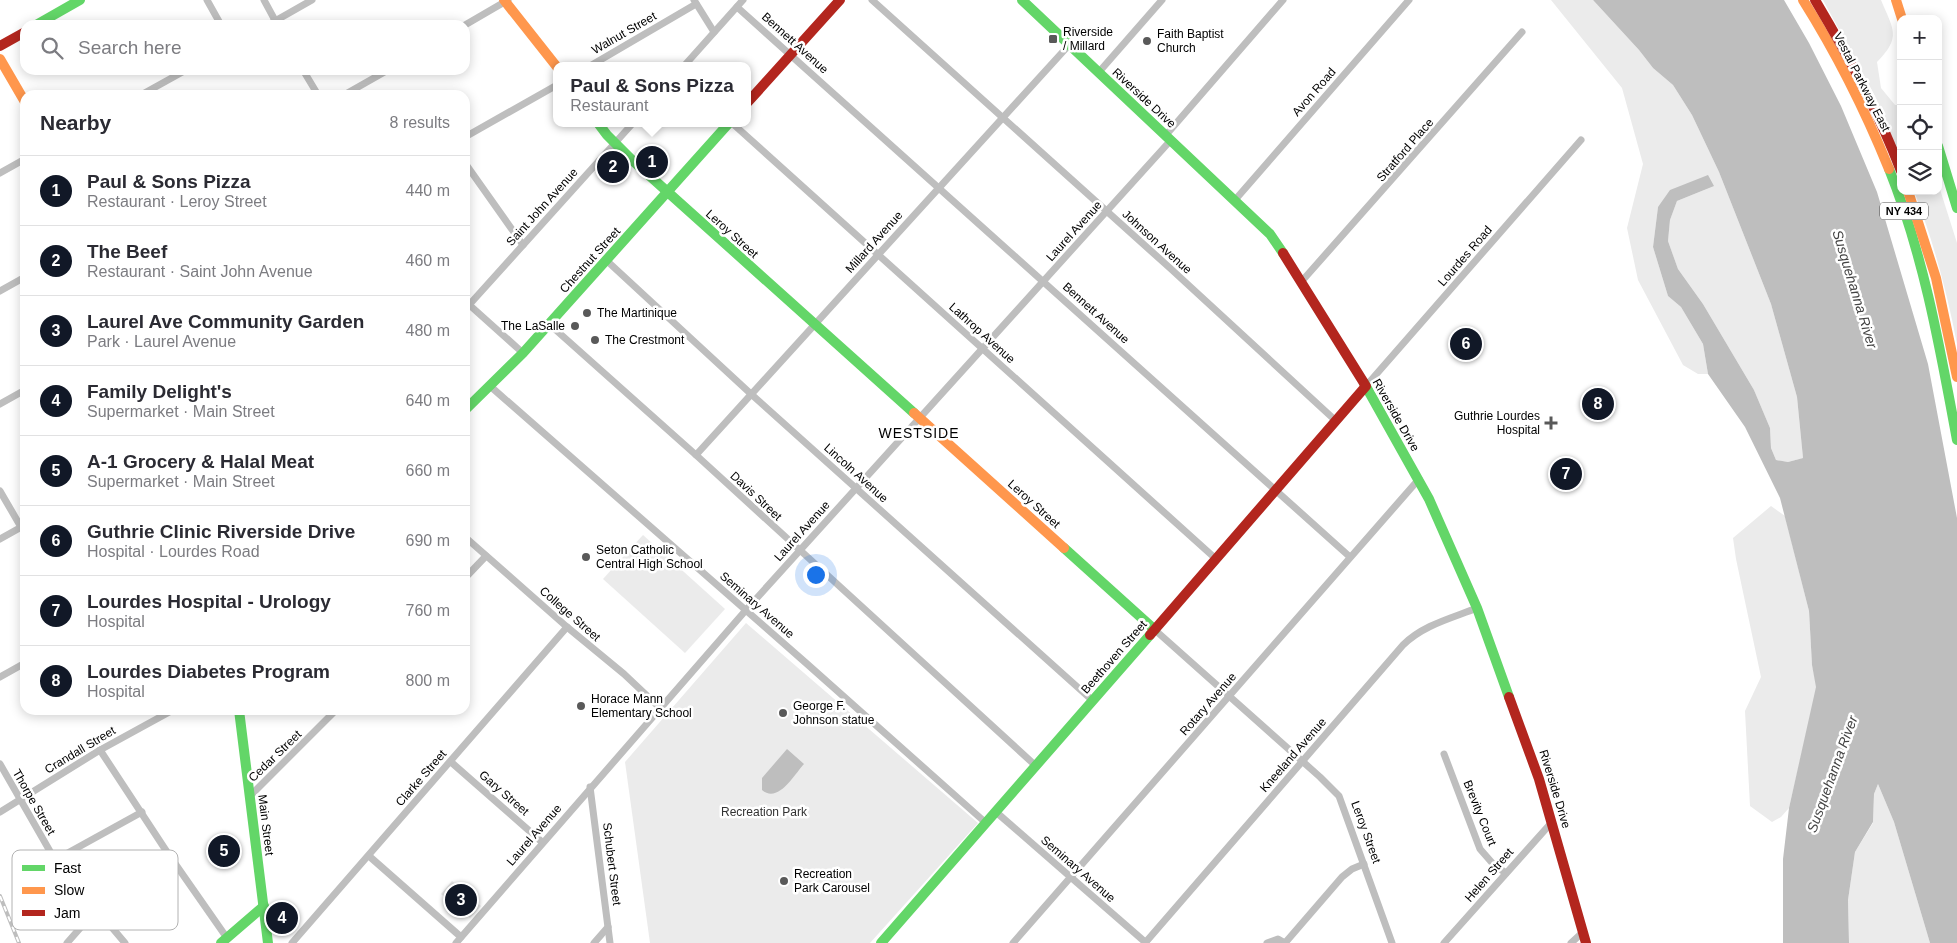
<!DOCTYPE html>
<html lang="en">
<head>
<meta charset="utf-8">
<style>
	:root { --surface:#fff; --page:#f7f7f7; --text:#2b2b33; --muted:#7c7c81; --line:#e1e1e2; --accent:#111827 }
	body { margin:0; font-family:Arial,sans-serif; background:var(--page); color:var(--text) }
	.controls { position:absolute; right:15px; top:15px; display:grid; overflow:hidden; border-radius:10px; box-shadow:0 2px 12px #0003 }
	.controls button { width:45px; height:45px; display:grid; place-items:center; padding:0; border:0; border-bottom:1px solid var(--line); background:var(--surface); color:var(--text); font:25px sans-serif }
	.you { position:absolute; left:815px; top:574px; width:18px; height:18px; margin:-12px; border:4px solid #fff; border-radius:50%; background:#1a73e8; box-shadow:0 0 0 8px #1a73e833 }
	.badge { display:grid; place-items:center; width:32px; height:32px; border-radius:50%; background:var(--accent); color:#fff; font-size:16px; font-weight:700 }
	.pin { position:absolute; translate:-50% -50%; border:2px solid #fff; box-shadow:0 1px 5px #0006 }
	.popup { position:absolute; left:553px; top:62px; width:198px; height:65px; box-sizing:border-box; display:grid; place-content:center; border-radius:10px; background:var(--surface); filter:drop-shadow(0 1px 4px #0005); font-size:16px; white-space:nowrap; color:var(--muted) }
	.popup b { font-size:19px; color:var(--text) }
	.popup::after { content:''; position:absolute; left:50%; top:100%; margin-left:-10px; border:10px solid transparent; border-top-color:var(--surface) }
	.list { margin:0; padding:0; list-style:none }
	h2 { display:flex; justify-content:space-between; align-items:center; height:65px; margin:0; padding:0 20px; font-size:21px }
	h2 small { font-size:16px; font-weight:400; color:var(--muted) }
	.list li { display:grid; grid-template-columns:32px 1fr auto; gap:15px; align-items:center; box-sizing:border-box; height:70px; padding:0 20px; border-top:1px solid var(--line) }
	.list b { display:block; font-size:19px; white-space:nowrap }
	.list p { margin:0; font-size:16px; white-space:nowrap; color:var(--muted) }
	.list em { font-size:16px; font-style:normal; color:var(--muted) }
	.icon { flex:none; width:28px; height:28px; fill:none; stroke:currentColor; stroke-width:2; stroke-linecap:round; stroke-linejoin:round }
	.map { position:relative; flex:none; width:1957px; height:943px; overflow:hidden }
	.search { position:absolute; background:var(--surface); box-shadow:0 2px 12px #0003; left:20px; top:20px; width:450px; height:55px; display:flex; align-items:center; gap:12px; box-sizing:border-box; padding:0 18px; border-radius:15px; color:var(--muted); font-size:19px }
	.panel { position:absolute; background:var(--surface); box-shadow:0 2px 12px #0003; left:20px; top:90px; width:450px; height:625px; border-radius:15px }
	.map>svg:first-child { display:block }
</style>
</head>
<body>
<div class="map">
<svg width="1957" height="943" viewBox="0 0 1957 943">
	<rect width="100%" height="100%" fill="#fff"/>
	<!-- green -->
	<g fill="#ebebeb">
		<path d="M1551,0H1593L1639,50L1653,68L1673,85L1692,115L1719,172L1771,304L1797,397L1803,458L1788,462L1776,460L1771,448L1770,428L1754,390L1703,304L1678,269L1668,241L1670,220L1677,201L1714,186L1658,207L1653,247L1668,296L1681,307L1703,344L1708,374H1698L1683,365L1638,280L1627,228L1643,164L1622,88Z"/>
		<path d="M1823,0H1881C1893,29 1902,37 1877,62L1881,88L1895,105H1901V159L1875,96Z"/>
		<path d="M1938,183L1957,243V344C1947,292 1933,240 1914,191H1938Z"/>
		<path d="M1771,506L1785,516L1809,611L1812,665L1817,687L1789,808L1781,817L1772,822L1750,806L1745,711L1761,677L1736,559L1733,538Z"/>
		<path d="M643,535L725,609L685,653L603,579Z"/>
		<path d="M746,623L978,823L870,943H650L625,762Z"/>
		<path d="M1878,784L1894,822L1930,943H1849L1848,900L1855,852L1873,823L1874,794Z"/>
		<path d="M452,881L481,906L470,918L441,894Z"/>
	</g>
	<!-- water -->
	<g fill="#bebebe">
		<path d="M1593,0H1784L1809,43L1841,106L1877,192L1928,364L1957,518V943H1930L1894,822L1878,784L1874,794L1873,822L1855,852L1848,900L1849,943H1783V859L1789,808L1816,687L1812,665L1809,611L1780,498L1745,427L1708,374L1703,344L1681,307L1668,296L1653,247L1658,207L1670,190L1708,175L1714,186L1677,201L1670,220L1668,241L1678,269L1703,304L1754,390L1770,428L1771,448L1776,460L1788,462L1803,458L1797,397L1771,304L1719,172L1692,115L1673,85L1653,68L1639,50Z"/>
		<path d="M787,749L804,764C794,775 778,804 762,790V778Z"/>
	</g>
	<g fill="none" stroke-linecap="round" stroke-linejoin="round">
		<!-- street -->
		<g stroke="#bebebe" stroke-width="7">
			<path d="M207,0L221,25"/>
			<path d="M264,0L277,24"/>
			<path d="M694,0L714,32"/>
			<path d="M872,0L1171,269L1336,421"/>
			<path d="M737,7L1350,557"/>
			<path d="M268,25L312,0"/>
			<path d="M465,25L508,0"/>
			<path d="M590,66L696,4"/>
			<path d="M684,66L743,0"/>
			<path d="M303,70L318,95"/>
			<path d="M1099,72L1162,0"/>
			<path d="M141,95L186,70"/>
			<path d="M344,95L388,70"/>
			<path d="M732,123L1216,559"/>
			<path d="M1166,135L1283,0"/>
			<path d="M465,137L557,85"/>
			<path d="M465,163L523,245"/>
			<path d="M0,173L25,159"/>
			<path d="M1235,200L1409,0"/>
			<path d="M606,260L751,394L1093,701"/>
			<path d="M1302,281L1522,32"/>
			<path d="M0,291L25,277"/>
			<path d="M465,301L523,353"/>
			<path d="M469,305L633,123"/>
			<path d="M548,323L696,455L1036,766"/>
			<path d="M490,386L806,663L986,823"/>
			<path d="M1366,386L1581,140"/>
			<path d="M0,404L25,390"/>
			<path d="M696,455L1069,45"/>
			<path d="M0,491L25,534"/>
			<path d="M465,537L567,627L624,674L660,708"/>
			<path d="M0,539L25,525"/>
			<path d="M465,578L486,556"/>
			<path d="M1155,630L1320,777L1339,796L1392,943"/>
			<path d="M0,677L25,663"/>
			<path d="M100,750L167,852L227,938"/>
			<path d="M1444,754L1480,849L1494,865L1506,873"/>
			<path d="M451,762L542,842"/>
			<path d="M0,764L55,860L125,943"/>
			<path d="M590,787L610,943"/>
			<path d="M250,796L336,710"/>
			<path d="M0,812L100,750L173,710"/>
			<path d="M996,812L1145,942"/>
			<path d="M369,856L461,937"/>
			<path d="M55,860L142,812"/>
			<path d="M67,943L96,910"/>
			<path d="M292,943L567,627"/>
			<path d="M456,943L746,610L1171,140"/>
			<path d="M594,943L608,927"/>
			<path d="M1013,943L1419,479"/>
			<path d="M1145,943L1403,645C1423,625 1452,618 1477,608"/>
			<path d="M1267,943L1278,939L1285,943"/>
			<path d="M1285,943L1342,877L1352,869L1364,864"/>
			<path d="M1444,943L1552,822"/>
			<path d="M1571,943L1583,932"/>
		</g>
		<!-- fast -->
		<g stroke="#63d668" stroke-width="10">
			<path d="M1022,0L1270,234L1283,253"/>
			<path d="M36,25L80,0"/>
			<path d="M598,123L607,135L632,160L914,413"/>
			<path d="M1938,146L1957,208"/>
			<path d="M1889,169C1924,256 1940,348 1957,440"/>
			<path d="M1364,383L1429,499L1477,608L1509,697"/>
			<path d="M465,410L523,353L729,123"/>
			<path d="M1064,548L1155,630"/>
			<path d="M239,710L268,943"/>
			<path d="M221,943L264,906"/>
			<path d="M881,943L1150,635"/>
		</g>
		<!-- slow -->
		<g stroke="#ff974d" stroke-width="10">
			<path d="M504,0L557,67"/>
			<path d="M1803,0C1837,54 1865,110 1889,169"/>
			<path d="M1896,0L1902,19"/>
			<path d="M0,59L25,102"/>
			<path d="M1908,191L1936,278L1957,377"/>
			<path d="M914,413L1064,548"/>
		</g>
		<!-- jam -->
		<g stroke="#b3261e" stroke-width="10">
			<path d="M1815,0C1848,55 1878,111 1901,171"/>
			<path d="M0,46L25,32"/>
			<path d="M747,103L840,0"/>
			<path d="M1283,253L1364,383"/>
			<path d="M1150,635L1366,386"/>
			<path d="M1509,697L1539,779L1586,943"/>
		</g>
		<defs>
			<path id="rail" d="M0,896L19,943"/>
		</defs>
		<!-- rail casing -->
		<use href="#rail" stroke="#bebebe" stroke-width="4"/>
		<!-- rail -->
		<use href="#rail" stroke="#fff" stroke-width="2" stroke-dasharray="5.5" stroke-linecap="butt"/>
	</g>
	<!-- markers -->
	<g fill="#595959" stroke="#fff" stroke-width="2">
		<rect x="1048" y="34" width="10" height="10" rx="2.5"/>
		<circle cx="1147" cy="41" r="5"/>
		<circle cx="587" cy="313" r="5"/>
		<circle cx="575" cy="326" r="5"/>
		<circle cx="595" cy="340" r="5"/>
		<path d="M1548.5 415.5h5v5h5v5h-5v5h-5v-5h-5v-5h5z"/>
		<circle cx="586" cy="557" r="5"/>
		<circle cx="581" cy="706" r="5"/>
		<circle cx="783" cy="713" r="5"/>
		<circle cx="784" cy="881" r="5"/>
	</g>
	<g text-anchor="middle" dominant-baseline="central" stroke-width="5" stroke-linejoin="round" paint-order="stroke">
		<!-- shield labels -->
		<rect fill="#fff" stroke="#4c4c4c" stroke-width="1" x="1880" y="202.5" width="48" height="17" rx="4"/>
		<g font-size="11" font-weight="bold" fill="#000">
			<text x="1904" y="211">NY 434</text>
		</g>
		<!-- poi labels -->
		<g font-size="12" fill="#000" stroke="#fff" text-anchor="start">
			<text x="1063" y="32">Riverside<tspan x="1063" dy="14">/ Millard</tspan></text>
			<text x="1157" y="34">Faith Baptist<tspan x="1157" dy="14">Church</tspan></text>
			<text x="597" y="313">The Martinique</text>
			<text x="565" y="326" text-anchor="end">The LaSalle</text>
			<text x="605" y="340">The Crestmont</text>
			<text x="1540" y="416" text-anchor="end">Guthrie Lourdes<tspan x="1540" dy="14">Hospital</tspan></text>
			<text x="596" y="550">Seton Catholic<tspan x="596" dy="14">Central High School</tspan></text>
			<text x="591" y="699">Horace Mann<tspan x="591" dy="14">Elementary School</tspan></text>
			<text x="793" y="706">George F.<tspan x="793" dy="14">Johnson statue</tspan></text>
			<text x="794" y="874">Recreation<tspan x="794" dy="14">Park Carousel</tspan></text>
		</g>
		<!-- street labels -->
		<g font-size="12" fill="#000" stroke="#fff">
			<text transform="translate(624 33) rotate(-30)">Walnut Street</text>
			<text transform="translate(795 43) rotate(42)">Bennett Avenue</text>
			<text transform="translate(1862 82) rotate(63)">Vestal Parkway East</text>
			<text transform="translate(1314 92) rotate(-49)">Avon Road</text>
			<text transform="translate(1144 98) rotate(43)">Riverside Drive</text>
			<text transform="translate(1405 150) rotate(-49)">Stratford Place</text>
			<text transform="translate(542 207) rotate(-48)">Saint John Avenue</text>
			<text transform="translate(1074 231) rotate(-48)">Laurel Avenue</text>
			<text transform="translate(732 234) rotate(42)">Leroy Street</text>
			<text transform="translate(874 242) rotate(-48)">Millard Avenue</text>
			<text transform="translate(1157 242) rotate(42)">Johnson Avenue</text>
			<text transform="translate(1465 256) rotate(-49)">Lourdes Road</text>
			<text transform="translate(590 260) rotate(-48)">Chestnut Street</text>
			<text transform="translate(1096 313) rotate(42)">Bennett Avenue</text>
			<text transform="translate(982 333) rotate(42)">Lathrop Avenue</text>
			<text transform="translate(1396 415) rotate(60)">Riverside Drive</text>
			<text transform="translate(856 473) rotate(42)">Lincoln Avenue</text>
			<text transform="translate(756 496) rotate(43)">Davis Street</text>
			<text transform="translate(1034 504) rotate(42)">Leroy Street</text>
			<text transform="translate(802 531) rotate(-48)">Laurel Avenue</text>
			<text transform="translate(757 605) rotate(41)">Seminary Avenue</text>
			<text transform="translate(570 614) rotate(41)">College Street</text>
			<text transform="translate(1114 657) rotate(-49)">Beethoven Street</text>
			<text transform="translate(1208 704) rotate(-49)">Rotary Avenue</text>
			<text transform="translate(80 750) rotate(-31)">Crandall Street</text>
			<text transform="translate(1293 755) rotate(-49)">Kneeland Avenue</text>
			<text transform="translate(275 756) rotate(-44)">Cedar Street</text>
			<text transform="translate(421 778) rotate(-49)">Clarke Street</text>
			<text transform="translate(1555 789) rotate(73)">Riverside Drive</text>
			<text transform="translate(504 793) rotate(41)">Gary Street</text>
			<text transform="translate(34 802) rotate(60)">Thorpe Street</text>
			<text transform="translate(1480 813) rotate(68)">Brevity Court</text>
			<text transform="translate(266 825) rotate(83)">Main Street</text>
			<text transform="translate(1366 832) rotate(70)">Leroy Street</text>
			<text transform="translate(534 835) rotate(-49)">Laurel Avenue</text>
			<text transform="translate(612 864) rotate(83)">Schubert Street</text>
			<text transform="translate(1078 869) rotate(41)">Seminary Avenue</text>
			<text transform="translate(1489 875) rotate(-49)">Helen Street</text>
		</g>
		<!-- park labels -->
		<g font-size="12" fill="#323232" stroke="#fff">
			<text x="764" y="812">Recreation Park</text>
		</g>
		<!-- water labels -->
		<g font-size="14" font-style="italic" fill="#434343" stroke="#fff">
			<text transform="translate(1855 289) rotate(73)">Susquehanna River</text>
			<text transform="translate(1832 774) rotate(-70)">Susquehanna River</text>
		</g>
		<!-- neighbourhood labels -->
		<g font-size="14" letter-spacing="1" fill="#000" stroke="#fff">
			<text x="919" y="433">WESTSIDE</text>
		</g>
	</g>
	<!-- legend -->
	<rect x="12" y="850" width="166" height="80" rx="8" fill="#fff" stroke="#b2b2b2" stroke-width="1"/>
	<rect x="22" y="865" width="23" height="6" fill="#63d668"/>
	<rect x="22" y="887" width="23" height="7" fill="#ff974d"/>
	<rect x="22" y="910" width="23" height="6" fill="#b3261e"/>
	<g font-size="14" fill="#000">
		<text x="54" y="873">Fast</text>
		<text x="54" y="895">Slow</text>
		<text x="54" y="918">Jam</text>
	</g>
</svg>
<div class="controls">
<button>+</button>
<button>−</button>
<button><svg class="icon" aria-label="locate" viewBox="0 0 24 24"><circle cx="12" cy="12" r="6"/><path d="M12 2v4M12 18v4M2 12h4M18 12h4"/></svg></button>
<button><svg class="icon" aria-label="layers" viewBox="0 0 24 24"><path d="M12 4l9 5-9 5-9-5zM3 14l9 5 9-5"/></svg></button>
</div>
<div class="you"></div>
<div class="pin badge" style="left:652px;top:162px">1</div>
<div class="popup"><b>Paul &amp; Sons Pizza</b>Restaurant</div>
<div class="pin badge" style="left:613px;top:167px">2</div>
<div class="pin badge" style="left:461px;top:900px">3</div>
<div class="pin badge" style="left:282px;top:918px">4</div>
<div class="pin badge" style="left:224px;top:851px">5</div>
<div class="pin badge" style="left:1466px;top:344px">6</div>
<div class="pin badge" style="left:1566px;top:474px">7</div>
<div class="pin badge" style="left:1598px;top:404px">8</div>
<div class="search"><svg class="icon" aria-label="search" viewBox="0 0 24 24"><circle cx="10" cy="10" r="6"/><path d="M15 15l6 6"/></svg>Search here</div>
<section class="panel">
<h2>Nearby<small>8 results</small></h2>
<ul class="list">
<li><span class="badge">1</span><div><b>Paul &amp; Sons Pizza</b><p>Restaurant · Leroy Street</p></div><em>440 m</em></li>
<li><span class="badge">2</span><div><b>The Beef</b><p>Restaurant · Saint John Avenue</p></div><em>460 m</em></li>
<li><span class="badge">3</span><div><b>Laurel Ave Community Garden</b><p>Park · Laurel Avenue</p></div><em>480 m</em></li>
<li><span class="badge">4</span><div><b>Family Delight's</b><p>Supermarket · Main Street</p></div><em>640 m</em></li>
<li><span class="badge">5</span><div><b>A-1 Grocery &amp; Halal Meat</b><p>Supermarket · Main Street</p></div><em>660 m</em></li>
<li><span class="badge">6</span><div><b>Guthrie Clinic Riverside Drive</b><p>Hospital · Lourdes Road</p></div><em>690 m</em></li>
<li><span class="badge">7</span><div><b>Lourdes Hospital - Urology</b><p>Hospital</p></div><em>760 m</em></li>
<li><span class="badge">8</span><div><b>Lourdes Diabetes Program</b><p>Hospital</p></div><em>800 m</em></li>
</ul>
</section>
</div>
</body>
</html>
